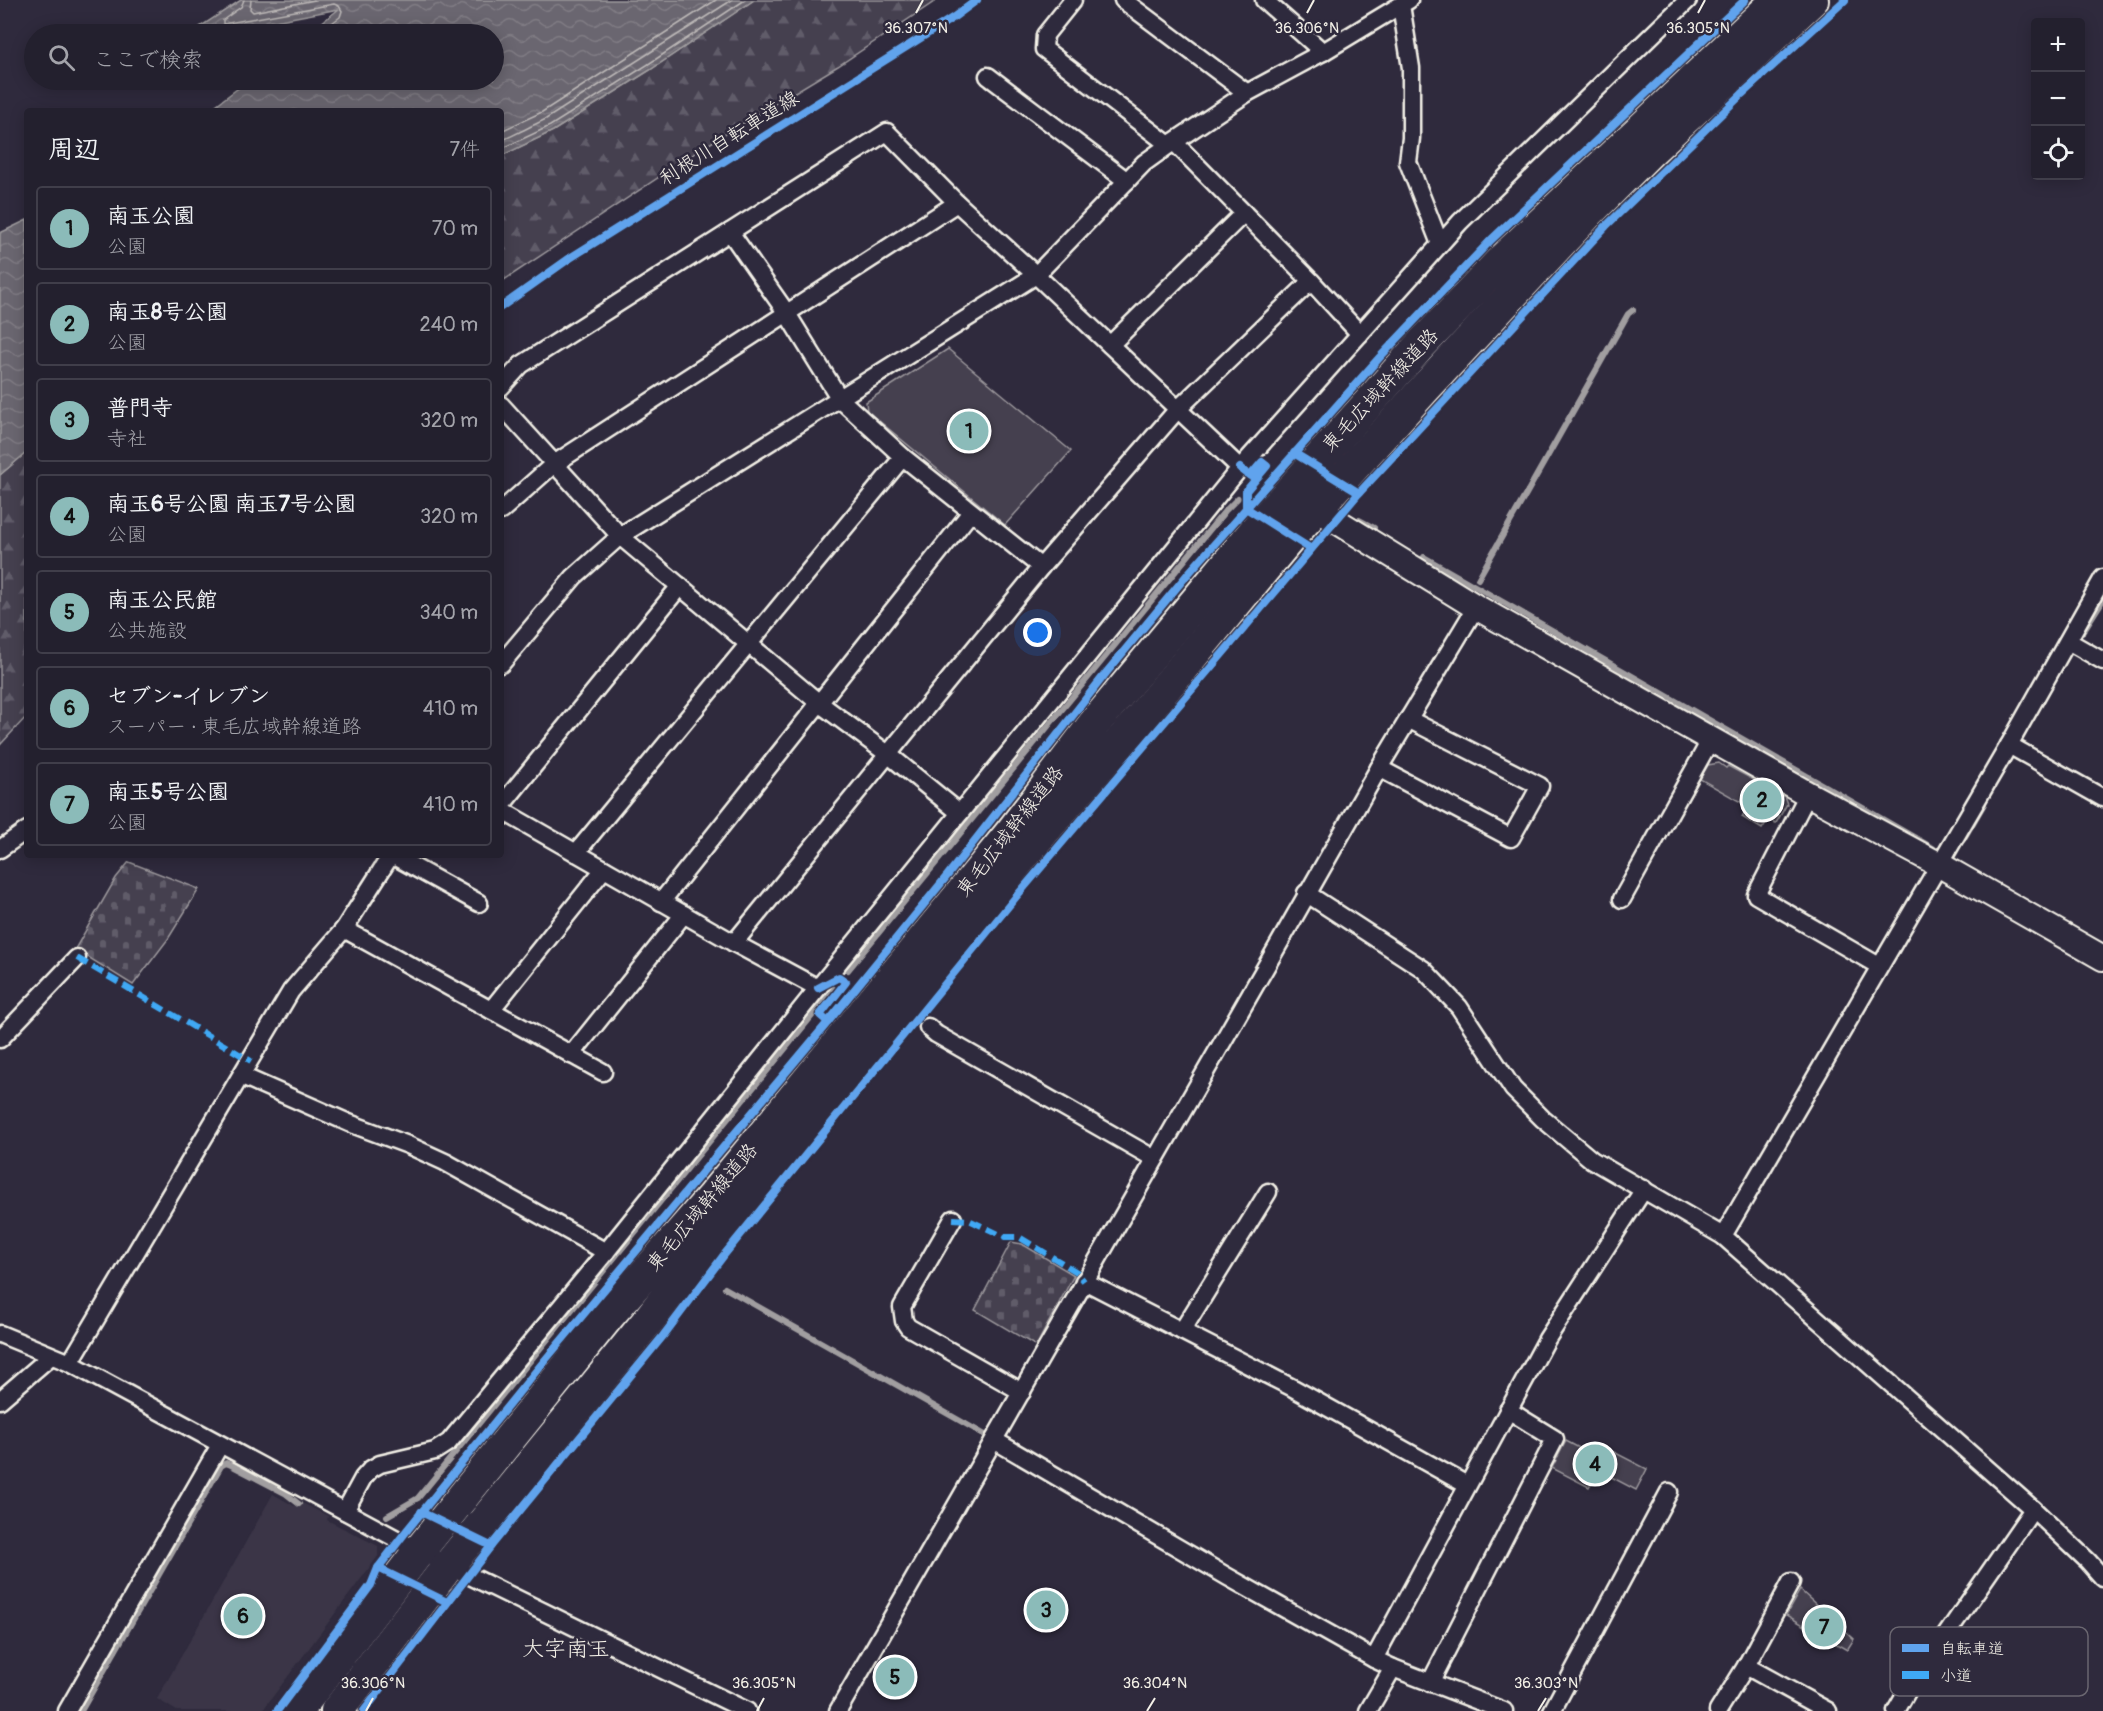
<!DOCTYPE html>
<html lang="ja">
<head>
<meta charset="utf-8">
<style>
	:root { --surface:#23202e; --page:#2b2836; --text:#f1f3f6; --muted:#a3a3aa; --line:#403e4a; --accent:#8bbbb9 }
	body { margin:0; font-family:Pangolin,"Klee One",sans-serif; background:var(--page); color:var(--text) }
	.controls { position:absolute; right:18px; top:18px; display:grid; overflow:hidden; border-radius:6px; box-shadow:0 3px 15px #0003 }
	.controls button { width:54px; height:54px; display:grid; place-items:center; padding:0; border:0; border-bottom:2px solid var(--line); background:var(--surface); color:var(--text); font:30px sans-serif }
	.you { position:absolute; left:1038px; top:633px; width:21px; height:21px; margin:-15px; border:4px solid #fff; border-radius:50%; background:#1a73e8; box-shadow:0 0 0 9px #1a73e833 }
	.badge { display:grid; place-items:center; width:39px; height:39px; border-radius:50%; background:var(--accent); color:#111; font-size:20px; font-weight:700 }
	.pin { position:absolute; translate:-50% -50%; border:3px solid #fff; box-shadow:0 2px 6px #0006 }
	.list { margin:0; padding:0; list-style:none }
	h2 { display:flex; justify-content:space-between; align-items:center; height:78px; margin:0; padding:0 24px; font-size:26px }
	h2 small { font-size:20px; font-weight:400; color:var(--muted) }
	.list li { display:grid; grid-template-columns:39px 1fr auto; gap:18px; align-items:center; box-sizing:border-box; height:84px; margin:0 12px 12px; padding:0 12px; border:2px solid var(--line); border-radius:6px }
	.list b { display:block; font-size:22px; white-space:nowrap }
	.list p { margin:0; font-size:20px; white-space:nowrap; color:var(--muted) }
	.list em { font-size:20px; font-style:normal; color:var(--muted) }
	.icon { flex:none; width:33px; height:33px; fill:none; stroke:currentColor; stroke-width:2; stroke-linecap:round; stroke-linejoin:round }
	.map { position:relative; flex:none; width:2103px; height:1711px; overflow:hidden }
	.search { position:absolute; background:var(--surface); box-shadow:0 3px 15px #0003; left:24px; top:24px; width:480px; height:66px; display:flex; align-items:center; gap:15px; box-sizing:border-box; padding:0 21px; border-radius:33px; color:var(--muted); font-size:22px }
	.panel { position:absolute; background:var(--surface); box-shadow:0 3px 15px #0003; left:24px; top:108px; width:480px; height:750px; border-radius:6px }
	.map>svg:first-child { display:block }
</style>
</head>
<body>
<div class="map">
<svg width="2103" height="1711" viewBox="0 0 2103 1711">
	<defs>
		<pattern id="forest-firs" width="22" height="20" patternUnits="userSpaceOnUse" patternTransform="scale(1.5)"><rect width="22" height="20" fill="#454050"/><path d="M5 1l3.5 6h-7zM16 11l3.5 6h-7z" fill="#605c69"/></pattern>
		<pattern id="cemetery-stones" width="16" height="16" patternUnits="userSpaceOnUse" patternTransform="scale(1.5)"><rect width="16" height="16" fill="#454050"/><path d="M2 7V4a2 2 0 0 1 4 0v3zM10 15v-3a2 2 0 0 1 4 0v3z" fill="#605c69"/></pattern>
		<pattern id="water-waves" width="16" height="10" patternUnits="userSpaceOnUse" patternTransform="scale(1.5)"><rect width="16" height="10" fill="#6a6670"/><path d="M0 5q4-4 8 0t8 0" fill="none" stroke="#807c84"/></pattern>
	</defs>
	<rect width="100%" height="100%" fill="#2f2a3d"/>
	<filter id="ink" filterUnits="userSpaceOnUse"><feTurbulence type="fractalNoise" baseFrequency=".0167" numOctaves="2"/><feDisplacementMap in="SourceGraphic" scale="12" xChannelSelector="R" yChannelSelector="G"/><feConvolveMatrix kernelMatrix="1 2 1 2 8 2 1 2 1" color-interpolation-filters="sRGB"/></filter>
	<g filter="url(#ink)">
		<!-- built -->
		<path fill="#3b3647" d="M273,1494L294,1506H298L300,1502L328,1516L327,1520L378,1546V1556L262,1711H177L157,1699Z"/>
		<!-- forest -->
		<g fill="url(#forest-firs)" stroke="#9c989c" stroke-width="1.5">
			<path d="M754,0H937L838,66L709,144L501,282V156L553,131L650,70Z"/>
			<path d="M27,452V716L0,745V475Z"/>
		</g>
		<!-- cemetery -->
		<g fill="url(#cemetery-stones)" stroke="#9c989c" stroke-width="1.5">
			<path d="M129,862L199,889L168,939L133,985L75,949L116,878Z"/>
			<path d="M1011,1242L1022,1244L1074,1275L1036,1346L975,1310Z"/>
		</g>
		<!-- green -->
		<g fill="#454050" stroke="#9c989c" stroke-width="1.5">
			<path d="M948,349L1071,451L1005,525L867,411L866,402Z"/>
			<path d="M1719,763L1726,768L1728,766L1784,796L1787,804L1776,823L1768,820L1762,829L1742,817L1748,806L1700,779L1708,765Z"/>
			<path d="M1566,1441L1602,1460L1608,1449L1647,1469L1636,1490L1598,1470L1589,1487L1552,1468Z"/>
			<path d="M1800,1590L1854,1639L1847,1650L1786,1615Z"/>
		</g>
		<!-- water -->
		<g fill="url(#water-waves)" stroke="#a19ea0" stroke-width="1.5">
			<path d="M241,0H754L650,70L553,131L501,156V111H208L249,80H494V34H307L339,9L205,34H189Z"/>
			<path d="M27,220V452L0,475V233Z"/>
		</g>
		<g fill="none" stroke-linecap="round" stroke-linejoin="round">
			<!-- shore -->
			<g stroke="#bdb9b8" stroke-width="1.5">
				<path d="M244,0L241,7L223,20V24L334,4L339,6L342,11L340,17L317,34"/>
				<path d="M251,0L250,9L253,12L315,0"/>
				<path d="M501,131L542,112L716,0"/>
				<path d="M501,141L546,119L732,0"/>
				<path d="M501,149L550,126L647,65L745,0"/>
			</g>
			<!-- stream -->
			<g stroke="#a19ea0" stroke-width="6">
				<path d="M1359,520L1374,528"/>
				<path d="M1424,557L1933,848"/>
				<path d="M1478,579L1628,314L1633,310"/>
				<path d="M2082,633L2103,600"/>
				<path d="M1963,840L1984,804"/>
				<path d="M848,970L1225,511L1238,498"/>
				<path d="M725,1288L987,1436"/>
				<path d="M387,1516L418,1498L834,989"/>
				<path d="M81,1711L221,1466L226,1463L231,1465L285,1493L299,1504"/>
			</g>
			<defs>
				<g id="street">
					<path d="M1073,0L1045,35L1044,49L1169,145"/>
					<path d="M1123,0L1247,93"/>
					<path d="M1264,0L1323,52"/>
					<path d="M1401,5L1411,68V138L1408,162L1440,244"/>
					<path d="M988,76L1127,181"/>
					<path d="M1174,142L1311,281L1360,334"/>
					<path d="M730,232L786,312L840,399L903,457L1041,567"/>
					<path d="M1110,345L1244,213"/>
					<path d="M501,387L521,365L887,132L957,203L1036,275L1240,468"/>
					<path d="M501,405L620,536L819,703L889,755L960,813"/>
					<path d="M501,511L554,464L957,203"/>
					<path d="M2068,641L2103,661"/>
					<path d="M501,664L574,577L620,536L1036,275L1144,163L1169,145L1247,93L1323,52L1409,0"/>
					<path d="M2009,745L2103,798"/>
					<path d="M1379,768L1511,838L1540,786L1408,719"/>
					<path d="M1808,794L1756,895L1879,966"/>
					<path d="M501,806L680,586"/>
					<path d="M501,810L734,943L818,988"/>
					<path d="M0,849L27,830"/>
					<path d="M576,853L903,457"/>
					<path d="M392,855L479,903"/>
					<path d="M1306,893L1423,969L1459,1007L1513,1089L1543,1119L1592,1160L1723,1236L2033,1509L2088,1561L2103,1578"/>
					<path d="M1622,899L1711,739"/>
					<path d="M661,902L971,512"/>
					<path d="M344,929L603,1072"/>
					<path d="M734,943L1041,567L1178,409L1311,281"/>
					<path d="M491,1010L604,869"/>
					<path d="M928,1027L936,1034L1155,1159"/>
					<path d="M0,1039L77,958"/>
					<path d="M571,1055L684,914"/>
					<path d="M242,1076L349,1123L408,1145L445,1162L606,1252"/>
					<path d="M953,1219L902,1307L904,1321L908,1327L1022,1392"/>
					<path d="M1723,1236L2009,745L2103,578"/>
					<path d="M1084,1281L1293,1388L1467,1485"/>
					<path d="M1182,1331L1268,1192"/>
					<path d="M0,1334L70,1363L419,1551L747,1711"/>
					<path d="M70,1363L291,991L344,929L391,855"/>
					<path d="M0,1400L51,1356"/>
					<path d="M994,1440L1228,1577L1374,1659L1393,1668L1504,1711"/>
					<path d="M345,1511L363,1478L371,1469L380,1464L435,1451L449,1442L606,1252L818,988L1240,468L1460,222L1688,0"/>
					<path d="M1374,1659L1547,1339L1644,1189"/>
					<path d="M1746,1666L1828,1711"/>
					<path d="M1430,1683L1555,1439L1508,1410"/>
					<path d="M67,1711L220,1445"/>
					<path d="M838,1711L1276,949L1379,768L1476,607"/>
					<path d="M1368,1711L1393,1668"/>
					<path d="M1552,1711L1669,1492"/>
					<path d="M1718,1711L1746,1666L1791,1582"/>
					<path d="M1896,1711L1908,1690L2033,1509"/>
				</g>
				<path id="secondary" d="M1301,499L1476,607L1808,794L1938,864L2103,958"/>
				<g id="highway">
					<path d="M297,1711L419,1551L609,1315L713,1196L1011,833L1094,724L1264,520L1418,348L1502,260L1778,0"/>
					<path d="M337,1711L448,1566L647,1322L712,1237L1030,847L1138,721L1290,537L1426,387L1588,213L1651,150L1812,0"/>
				</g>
			</defs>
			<!-- street casing -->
			<use href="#street" stroke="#f4f1e8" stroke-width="21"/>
			<!-- secondary casing -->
			<use href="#secondary" stroke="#f4f1e8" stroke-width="28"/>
			<!-- highway casing -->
			<use href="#highway" stroke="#f4f1e8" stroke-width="36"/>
			<!-- street -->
			<use href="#street" stroke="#2f2a3d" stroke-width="16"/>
			<!-- secondary -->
			<use href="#secondary" stroke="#2f2a3d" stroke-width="24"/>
			<!-- highway -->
			<use href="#highway" stroke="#2f2a3d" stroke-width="32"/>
			<!-- quiet -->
			<g stroke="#3fa9f5" stroke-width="6" stroke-dasharray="12 6" stroke-linecap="butt">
				<path d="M77,958L251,1061"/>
				<path d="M953,1219L969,1220L1005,1237H1019L1077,1272L1084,1281"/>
			</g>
			<defs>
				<g id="cycleway">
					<path d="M501,307L570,258L954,17L977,0"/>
					<path d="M1294,453L1359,493"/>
					<path d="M1240,468L1250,476L1262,462L1267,466L1246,491V508L1311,549"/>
					<path d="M818,988L839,977L846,982L820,1015L828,1022"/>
					<path d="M421,1512L491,1546"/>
					<path d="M378,1568L447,1602"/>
					<path d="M277,1711L371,1585L378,1568L408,1529L541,1365L828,1022L947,876L1106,673L1187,575L1380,357L1491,240L1745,0"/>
					<path d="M364,1711L491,1546L663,1336L724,1255L1015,898L1359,493L1606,226L1742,94L1845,0"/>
				</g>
			</defs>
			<!-- cycleway casing -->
			<use href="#cycleway" stroke="#2f2a3d" stroke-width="11"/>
			<!-- cycleway -->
			<use href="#cycleway" stroke="#60a3ed" stroke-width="8"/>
		</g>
	</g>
	<!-- ticks -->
	<path fill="none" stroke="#f4f1e8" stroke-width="2" d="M916,13L923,0M1307,13L1314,0M1698,13L1705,0M366,1711L373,1698M757,1711L764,1698M1147,1711L1155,1698M1538,1711L1546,1698"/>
	<g text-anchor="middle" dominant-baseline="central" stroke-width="5" stroke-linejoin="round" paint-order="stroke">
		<!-- street labels -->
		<g font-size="20" fill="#f4f1e8" stroke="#2f2a3d">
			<text transform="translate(729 138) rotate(-32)">利根川自転車道線</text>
			<text transform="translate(1380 390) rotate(-47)">東毛広域幹線道路</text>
			<text transform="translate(1010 831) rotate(-52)">東毛広域幹線道路</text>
			<text transform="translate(702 1207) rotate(-50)">東毛広域幹線道路</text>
		</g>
		<!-- quarter labels -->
		<g font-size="22" fill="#f4f1e8" stroke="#2f2a3d">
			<text x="566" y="1649">大字南玉</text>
		</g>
	</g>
	<!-- legend -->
	<rect x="1890" y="1627" width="198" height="69" rx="9" fill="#2f2a3d" stroke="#6a6670" stroke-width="1.5"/>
	<rect x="1902" y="1644" width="27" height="8" fill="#60a3ed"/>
	<rect x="1902" y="1671" width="27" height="8" fill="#3fa9f5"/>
	<g font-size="16" fill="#f4f1e8">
		<text x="1940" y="1654">自転車道</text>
		<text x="1940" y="1681">小道</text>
	</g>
	<g font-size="15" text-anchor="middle" fill="#f4f1e8" stroke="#2f2a3d" stroke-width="5" stroke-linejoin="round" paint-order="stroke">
		<text x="916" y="33">36.307°N</text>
		<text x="1307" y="33">36.306°N</text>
		<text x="1698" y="33">36.305°N</text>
		<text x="373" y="1688">36.306°N</text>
		<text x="764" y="1688">36.305°N</text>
		<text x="1155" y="1688">36.304°N</text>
		<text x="1546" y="1688">36.303°N</text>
	</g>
</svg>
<div class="controls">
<button>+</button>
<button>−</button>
<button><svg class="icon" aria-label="locate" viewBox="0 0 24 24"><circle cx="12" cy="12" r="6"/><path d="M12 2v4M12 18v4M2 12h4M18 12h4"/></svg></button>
</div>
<div class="you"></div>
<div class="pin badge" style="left:969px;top:431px">1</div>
<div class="pin badge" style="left:1762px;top:800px">2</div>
<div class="pin badge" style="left:1046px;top:1610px">3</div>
<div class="pin badge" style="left:1595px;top:1464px">4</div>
<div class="pin badge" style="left:895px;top:1677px">5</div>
<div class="pin badge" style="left:243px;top:1616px">6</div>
<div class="pin badge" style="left:1824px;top:1627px">7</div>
<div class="search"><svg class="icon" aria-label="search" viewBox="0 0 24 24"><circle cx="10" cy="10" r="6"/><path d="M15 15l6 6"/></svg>ここで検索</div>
<section class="panel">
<h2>周辺<small>7件</small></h2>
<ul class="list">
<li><span class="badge">1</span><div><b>南玉公園</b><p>公園</p></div><em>70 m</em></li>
<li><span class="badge">2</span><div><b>南玉8号公園</b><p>公園</p></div><em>240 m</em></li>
<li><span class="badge">3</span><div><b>普門寺</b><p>寺社</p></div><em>320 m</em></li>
<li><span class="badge">4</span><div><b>南玉6号公園 南玉7号公園</b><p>公園</p></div><em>320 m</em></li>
<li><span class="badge">5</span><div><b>南玉公民館</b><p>公共施設</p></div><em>340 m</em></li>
<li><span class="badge">6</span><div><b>セブン-イレブン</b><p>スーパー · 東毛広域幹線道路</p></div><em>410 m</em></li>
<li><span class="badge">7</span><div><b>南玉5号公園</b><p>公園</p></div><em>410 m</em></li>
</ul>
</section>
</div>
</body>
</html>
